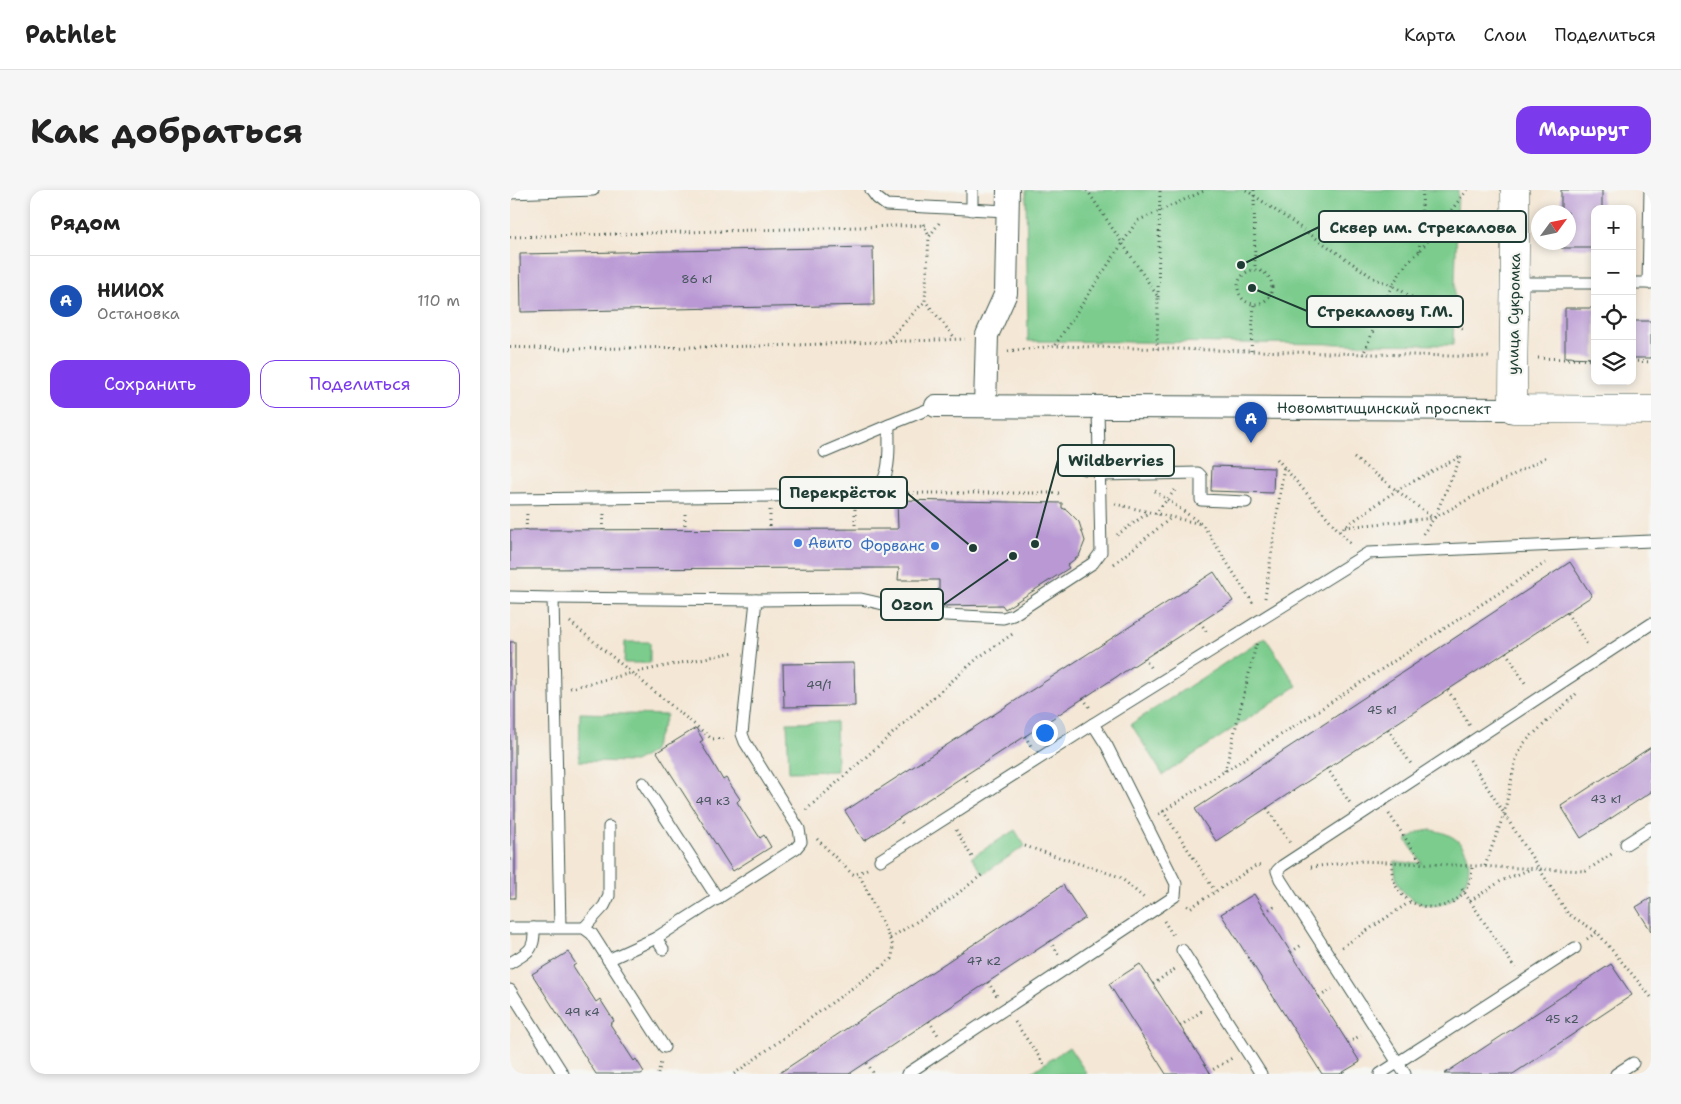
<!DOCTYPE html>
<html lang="ru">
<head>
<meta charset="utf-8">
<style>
	:root { --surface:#fff; --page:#f6f6f6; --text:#222; --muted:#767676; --line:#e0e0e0; --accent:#7c3aed }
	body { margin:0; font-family:"Shantell Sans",sans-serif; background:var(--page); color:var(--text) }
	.controls { position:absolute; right:15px; top:15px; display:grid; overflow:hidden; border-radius:10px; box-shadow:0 2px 8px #0003 }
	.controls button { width:45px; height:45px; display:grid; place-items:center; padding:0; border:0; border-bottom:1px solid var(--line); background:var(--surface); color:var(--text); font:25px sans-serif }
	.compass { position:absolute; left:1021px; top:15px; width:45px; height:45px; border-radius:50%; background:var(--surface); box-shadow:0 2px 8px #0003; rotate:57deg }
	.you { position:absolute; left:534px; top:542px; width:18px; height:18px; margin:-12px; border:4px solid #fff; border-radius:50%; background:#1a73e8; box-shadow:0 0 0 8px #1a73e833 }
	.badge { display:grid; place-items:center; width:32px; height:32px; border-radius:50%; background:var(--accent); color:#fff; font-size:16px; font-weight:700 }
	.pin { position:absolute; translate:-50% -41px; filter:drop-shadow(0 1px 2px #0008) }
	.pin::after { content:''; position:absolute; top:26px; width:18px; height:15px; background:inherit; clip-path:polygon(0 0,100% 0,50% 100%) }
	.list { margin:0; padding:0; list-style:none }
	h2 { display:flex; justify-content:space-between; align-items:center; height:65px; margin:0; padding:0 20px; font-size:21px }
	h2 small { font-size:16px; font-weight:400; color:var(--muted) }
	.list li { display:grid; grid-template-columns:32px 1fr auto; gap:15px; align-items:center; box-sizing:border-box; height:90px; padding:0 20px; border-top:1px solid var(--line) }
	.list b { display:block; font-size:19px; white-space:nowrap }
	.list p { margin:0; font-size:16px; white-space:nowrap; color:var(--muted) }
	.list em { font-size:16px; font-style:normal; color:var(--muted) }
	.actions { display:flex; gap:10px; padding:15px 20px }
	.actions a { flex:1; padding:11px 0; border:1px solid var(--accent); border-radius:15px; text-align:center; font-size:18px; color:var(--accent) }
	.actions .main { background:var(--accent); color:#fff }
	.icon { flex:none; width:28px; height:28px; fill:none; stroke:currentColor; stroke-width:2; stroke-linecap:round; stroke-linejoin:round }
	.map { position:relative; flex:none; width:1141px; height:884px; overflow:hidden; border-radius:15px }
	header { display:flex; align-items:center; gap:30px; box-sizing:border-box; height:70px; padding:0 25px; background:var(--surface); border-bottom:1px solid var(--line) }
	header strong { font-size:24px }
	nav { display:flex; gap:28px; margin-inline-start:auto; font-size:18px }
	.intro { display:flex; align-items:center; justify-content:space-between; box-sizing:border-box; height:120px; padding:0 30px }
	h1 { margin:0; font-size:35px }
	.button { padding:12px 22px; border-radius:15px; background:var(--accent); color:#fff; font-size:18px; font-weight:700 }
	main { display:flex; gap:30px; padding:0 30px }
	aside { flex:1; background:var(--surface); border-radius:15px; box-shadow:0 2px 8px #0003 }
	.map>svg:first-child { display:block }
</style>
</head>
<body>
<header>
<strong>Pathlet</strong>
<nav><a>Карта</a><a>Слои</a><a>Поделиться</a></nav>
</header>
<div class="intro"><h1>Как добраться</h1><a class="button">Маршрут</a></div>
<main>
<aside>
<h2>Рядом<small></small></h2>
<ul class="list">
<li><span class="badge" style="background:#1a4fb4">A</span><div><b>НИИОХ</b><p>Остановка</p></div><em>110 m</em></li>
</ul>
<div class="actions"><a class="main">Сохранить</a><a>Поделиться</a></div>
</aside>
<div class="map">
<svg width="1141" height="884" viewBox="0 0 1141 884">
	<rect width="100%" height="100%" fill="#f6f6f2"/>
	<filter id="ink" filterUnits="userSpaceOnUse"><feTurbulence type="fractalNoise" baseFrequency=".02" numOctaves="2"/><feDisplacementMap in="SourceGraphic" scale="10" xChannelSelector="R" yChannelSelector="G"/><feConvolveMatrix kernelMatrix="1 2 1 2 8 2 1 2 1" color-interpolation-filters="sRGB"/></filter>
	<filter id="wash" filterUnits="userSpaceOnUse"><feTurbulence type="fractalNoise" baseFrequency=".0096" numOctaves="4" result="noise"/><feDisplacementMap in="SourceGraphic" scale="20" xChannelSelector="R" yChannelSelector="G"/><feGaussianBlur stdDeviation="1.12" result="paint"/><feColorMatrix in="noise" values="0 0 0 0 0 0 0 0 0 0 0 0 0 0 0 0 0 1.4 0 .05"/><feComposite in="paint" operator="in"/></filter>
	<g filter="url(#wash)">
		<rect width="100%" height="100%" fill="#f4e7d5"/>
		<!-- park -->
		<g fill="#7bcc8d" stroke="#4d8460">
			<path d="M516,0H948L943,155L518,151Z"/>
			<path d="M755,447L787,496L653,585L621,534Z"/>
			<path d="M115,452H140V473H114Z"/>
			<path d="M70,523L157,525L142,562L125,572L69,571Z"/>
			<path d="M326,532L327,581L279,582L277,533Z"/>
			<path d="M505,640L515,656L473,684L462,667Z"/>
			<path d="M921,640C993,650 949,744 899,707C887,698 884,685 885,672L912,673L896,650L909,642Z"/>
			<path d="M559,857L577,884H519Z"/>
		</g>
		<g id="blocks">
			<!-- building -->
			<g fill="#b998d4">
				<path d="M1051,0H1092V19H1085V58H1051V52H1058V22H1051Z"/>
				<path d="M363,57L364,115L11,122L10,64Z"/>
				<path d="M1055,118H1085V168L1055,167Z"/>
				<rect x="1122" y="131" width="19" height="37"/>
				<path d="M702,276L764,278L763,303L701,301Z"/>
				<path d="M387,310L552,313V318L557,320L569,332L575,351L569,366L557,375L559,378L495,419L492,415L429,416V390H388L389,378L0,379V340L388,339Z"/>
				<path d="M1060,372L1082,406L706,651L685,619Z"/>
				<path d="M704,382L723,411L354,651L335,621Z"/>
				<rect x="0" y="452" width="5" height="256"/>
				<path d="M344,473L345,516L274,517L273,474Z"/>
				<path d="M186,538L193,550L190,552L203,573L213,590L216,588L230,609L227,612L250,648L254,645L261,657L223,681L147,562Z"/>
				<path d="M1141,557V602L1071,648L1051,616Z"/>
				<path d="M553,695L575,728L339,884H268Z"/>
				<path d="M744,704L850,872L830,884H812L711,724Z"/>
				<path d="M1141,708V741L1126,717Z"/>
				<path d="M58,762L66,774L63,776L86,812L90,809L104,831L100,834L124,871L126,869L134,882L131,884H86L22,784Z"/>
				<path d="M630,774L643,794L701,884H656L599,794Z"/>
				<path d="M1101,774L1122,805L1003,884H934Z"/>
			</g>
		</g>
	</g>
	<g filter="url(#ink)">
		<use href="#blocks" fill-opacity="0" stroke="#3f564c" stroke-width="1"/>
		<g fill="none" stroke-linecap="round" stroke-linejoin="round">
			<defs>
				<g id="service">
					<path d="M361,0L367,8L376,15L497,21"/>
					<path d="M0,3L83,0"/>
					<path d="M462,20V0"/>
					<path d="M1006,93H1085"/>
					<path d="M1122,93H1141"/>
					<path d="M1138,93L1140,0"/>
					<path d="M315,262L379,235"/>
					<path d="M574,279H588"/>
					<path d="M589,285L688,283L691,286V310L736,312"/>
					<path d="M0,309L259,306L360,303C384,291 378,258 379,235L426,216"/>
					<path d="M0,407L43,408L50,737"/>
					<path d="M43,408L246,410"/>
					<path d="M133,593L208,709"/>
					<path d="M1116,654L1141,638"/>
					<path d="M370,670L583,534"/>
					<path d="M0,738H24"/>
					<path d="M74,738L94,716L99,706V637"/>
					<path d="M146,748L153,759"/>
					<path d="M672,760L751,884"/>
					<path d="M98,770L146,748L286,658L291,652L289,639L235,552L232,544L246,410L351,409L417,424L493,428L503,425L583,373L591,362L588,218"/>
					<path d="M0,773C18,762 25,761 24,738H74L82,744L154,857"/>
					<path d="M0,800L53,884"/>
					<path d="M397,884L665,706L666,694L597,556L583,534L858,363L1141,351"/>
					<path d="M870,884L1065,758"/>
					<path d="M895,884L770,689L767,681L772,676L1141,434"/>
					<path d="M1106,884L1123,873"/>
				</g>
				<g id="minor">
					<path id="s1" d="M426,216L1003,219"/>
					<path d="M475,216L477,145L496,103L498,0"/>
				</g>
				<path id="secondary" d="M1005,0C1006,73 1003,146 1003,219L1141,220"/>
			</defs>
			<!-- service casing -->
			<use href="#service" stroke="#3f564c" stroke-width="13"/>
			<!-- minor casing -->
			<use href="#minor" stroke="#3f564c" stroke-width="24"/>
			<!-- secondary casing -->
			<use href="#secondary" stroke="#3f564c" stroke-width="29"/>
			<!-- path -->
			<g stroke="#3f564c" stroke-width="3" stroke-dasharray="1 4" stroke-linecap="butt">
				<path d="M577,0L648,107L647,159"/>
				<path d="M736,0L865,89L882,95L853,165"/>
				<path d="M744,0L745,79"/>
				<path d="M913,0L909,62L957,0"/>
				<path d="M429,33L419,47L415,111L445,148"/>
				<path d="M413,34L419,46"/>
				<path d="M0,47L419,35"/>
				<path d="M909,62L898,72L882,95L954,139"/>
				<circle cx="745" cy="97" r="17"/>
				<path d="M648,107L650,0"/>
				<path d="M378,150L415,111"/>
				<path d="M545,155L627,31L696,0"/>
				<path d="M0,157L50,159L256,156L455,149"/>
				<path d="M498,161L545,156L979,167"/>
				<path d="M741,161L744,114"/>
				<path d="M1028,168L1085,170"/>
				<path d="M1122,171L1141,172"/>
				<path d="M844,268L923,328"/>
				<path d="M767,269L842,356"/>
				<path d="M645,301L693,335L744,415"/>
				<path d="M383,303H553"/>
				<path d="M605,314L691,334"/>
				<path d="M345,319V339"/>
				<path d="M260,320V339"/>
				<path d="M645,324L666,299"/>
				<path d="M835,337L924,328L1036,267"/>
				<path d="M16,340L17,323"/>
				<path d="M93,340L94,323"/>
				<path d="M175,340V323"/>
				<path d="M829,341L887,300L951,266"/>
				<path d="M913,344L924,328L951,267"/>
				<path d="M607,345L639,322"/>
				<path d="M604,374L662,327"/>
				<path d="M755,408L774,276"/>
				<path d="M1057,423L1078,456"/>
				<path d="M60,432L202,549L217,548"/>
				<path d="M690,432L698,444"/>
				<path d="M996,462L1017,496"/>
				<path d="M634,468L642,480"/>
				<path d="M60,498L122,483L225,462"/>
				<path d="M938,500L960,536"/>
				<path d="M573,508L580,518"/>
				<path d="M878,539L901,574"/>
				<path d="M515,546L521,556"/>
				<path d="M960,570L1058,724L1087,742L1141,807"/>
				<path d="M817,578L840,613"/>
				<path d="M715,581L747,451"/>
				<path d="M454,586L459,594"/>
				<path d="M757,618L780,653"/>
				<path d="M296,620L469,467L504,443"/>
				<path d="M653,621L705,701"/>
				<path d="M649,624L1035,373"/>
				<path d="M879,624L912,673"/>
				<path d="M389,628L394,636"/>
				<path d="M446,640L462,667"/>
				<path d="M307,649L341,683L345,685L357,679"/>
				<path d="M515,656L610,687L634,708"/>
				<path d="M882,672C877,730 962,733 962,676"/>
				<path d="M975,676L994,624L1006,569L1014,553L1066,504"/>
				<path d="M801,677L852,671L1076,681L1103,663"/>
				<path d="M952,699L1005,778"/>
				<path d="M960,711L991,691L1021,679"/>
				<path d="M677,716L680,718L747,675L753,677"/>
				<path d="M755,722L767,714"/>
				<path d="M654,731L664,747"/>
				<path d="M380,748L429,718L473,684"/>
				<path d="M1077,749L1087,742"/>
				<path d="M540,751L549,765"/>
				<path d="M832,757L903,710"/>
				<path d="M781,762L793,754"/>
				<path d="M478,792L487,806"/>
				<path d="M643,794L665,779"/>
				<path d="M809,807L822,799"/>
				<path d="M419,831L428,845"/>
				<path d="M505,832L534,874"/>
				<path d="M670,836L692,821"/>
				<path d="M838,853L851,845"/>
				<path d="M357,873L364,884"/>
				<path d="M699,882L722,868"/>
				<path d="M148,884L151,872"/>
				<path d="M224,884L382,769L383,756L349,684"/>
			</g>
			<!-- service -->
			<use href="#service" stroke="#fff" stroke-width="11"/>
			<!-- minor -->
			<use href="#minor" stroke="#fff" stroke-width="22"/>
			<!-- secondary -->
			<use href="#secondary" stroke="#fff" stroke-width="28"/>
		</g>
	</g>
	<!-- markers -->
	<g fill="#3f7fe0" stroke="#f6f6f2" stroke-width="2">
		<circle cx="288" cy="353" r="5"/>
		<circle cx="425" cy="356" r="5"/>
	</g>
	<g text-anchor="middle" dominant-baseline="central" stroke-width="4.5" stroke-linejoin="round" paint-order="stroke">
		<!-- number labels -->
		<g font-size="12" fill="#46545c">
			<text x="187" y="89">86 к1</text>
			<text x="309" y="495">49/1</text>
			<text x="872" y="520">45 к1</text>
			<text x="1096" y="609">43 к1</text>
			<text x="203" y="611">49 к3</text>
			<text x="474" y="771">47 к2</text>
			<text x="72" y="822">49 к4</text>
			<text x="1052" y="829">45 к2</text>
		</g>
		<!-- street labels -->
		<g font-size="15" fill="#1f3d34" stroke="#f6f6f2">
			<text transform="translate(1004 124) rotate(-89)">улица Сукромка</text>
			<text stroke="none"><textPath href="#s1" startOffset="448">Новомытищинский проспект</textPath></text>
		</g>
		<!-- shop labels -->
		<g font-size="15" fill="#366cbe" stroke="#f6f6f2" text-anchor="start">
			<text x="298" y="353">Авито</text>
			<text x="415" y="356" text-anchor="end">Форванс</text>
		</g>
	</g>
	<!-- callouts -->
	<path fill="none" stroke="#1f3d34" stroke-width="2" d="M731 75L809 37M742 98L797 121M525 354L548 270M463 358L397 303M503 366L433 415"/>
	<g fill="#1f3d34" stroke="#f6f6f2" stroke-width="2">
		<circle cx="731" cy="75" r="5"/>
		<circle cx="742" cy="98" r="5"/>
		<circle cx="525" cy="354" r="5"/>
		<circle cx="463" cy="358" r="5"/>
		<circle cx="503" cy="366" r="5"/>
	</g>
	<g fill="#f6f6f2" stroke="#1f3d34" stroke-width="2">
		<rect x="809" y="21" width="207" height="31" rx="5"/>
		<rect x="797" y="106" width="156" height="31" rx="5"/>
		<rect x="548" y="255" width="116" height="31" rx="5"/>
		<rect x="270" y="287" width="127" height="31" rx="5"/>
		<rect x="371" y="399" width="62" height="31" rx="5"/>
	</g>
	<g font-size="16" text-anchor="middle" font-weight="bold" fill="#1f3d34">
		<text x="913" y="43">Сквер им. Стрекалова</text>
		<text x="875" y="127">Стрекалову Г.М.</text>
		<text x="606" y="276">Wildberries</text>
		<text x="333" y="308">Перекрёсток</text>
		<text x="402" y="420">Ozon</text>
	</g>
</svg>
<div class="controls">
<button>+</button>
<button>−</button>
<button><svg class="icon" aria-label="locate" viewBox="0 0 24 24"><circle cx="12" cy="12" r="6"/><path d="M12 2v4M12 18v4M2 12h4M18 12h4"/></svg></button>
<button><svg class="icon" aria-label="layers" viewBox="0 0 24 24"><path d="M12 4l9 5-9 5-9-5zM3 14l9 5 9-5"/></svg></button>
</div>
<svg class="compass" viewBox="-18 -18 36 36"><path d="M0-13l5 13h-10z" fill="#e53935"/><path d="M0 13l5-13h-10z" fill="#767676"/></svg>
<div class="you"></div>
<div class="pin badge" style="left:741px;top:253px;background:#1a4fb4">A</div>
</div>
</main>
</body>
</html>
